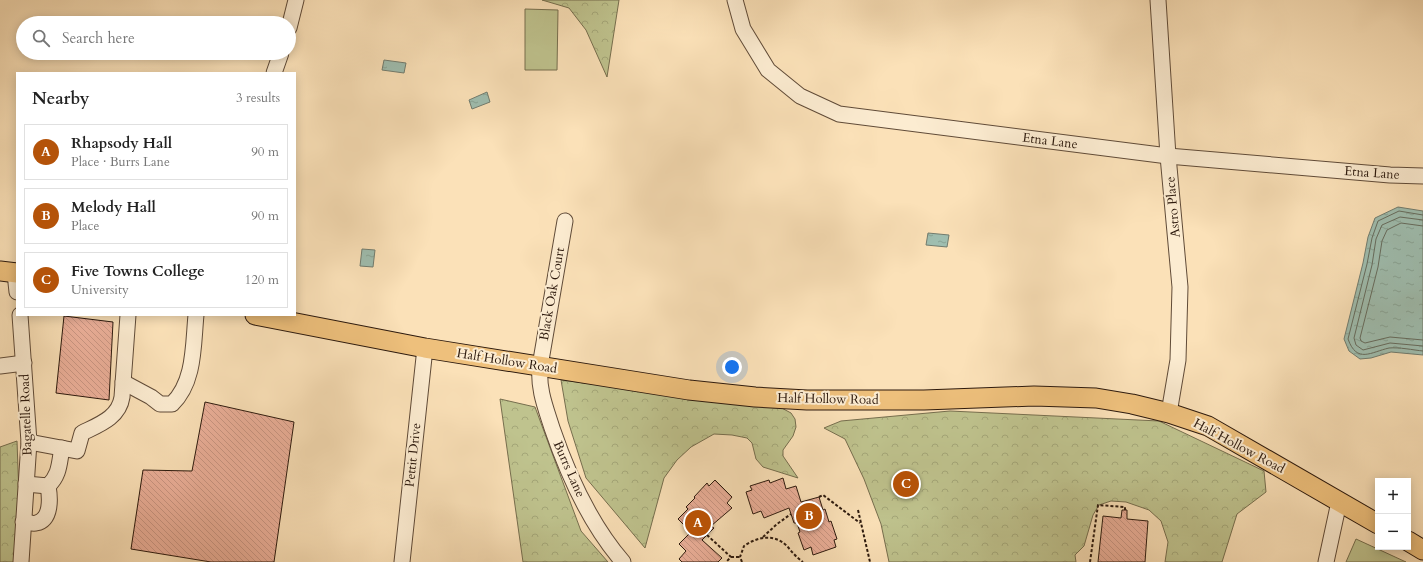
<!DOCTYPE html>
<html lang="en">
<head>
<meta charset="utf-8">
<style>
	:root { --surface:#fff; --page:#f6f6f6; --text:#222; --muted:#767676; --line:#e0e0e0; --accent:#b45309 }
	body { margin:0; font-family:Cardo,serif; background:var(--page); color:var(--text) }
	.controls { position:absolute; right:12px; bottom:12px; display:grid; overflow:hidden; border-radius:0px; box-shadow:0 2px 10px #0003 }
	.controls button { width:36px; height:36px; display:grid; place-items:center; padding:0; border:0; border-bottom:1px solid var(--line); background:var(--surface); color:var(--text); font:20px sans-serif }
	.you { position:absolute; left:732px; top:367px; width:14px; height:14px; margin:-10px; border:3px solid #fff; border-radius:50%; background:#1a73e8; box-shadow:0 0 0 6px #1a73e833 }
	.badge { display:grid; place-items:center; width:26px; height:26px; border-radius:50%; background:var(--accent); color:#fff; font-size:13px; font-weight:700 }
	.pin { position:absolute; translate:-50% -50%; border:2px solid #fff; box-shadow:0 1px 4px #0006 }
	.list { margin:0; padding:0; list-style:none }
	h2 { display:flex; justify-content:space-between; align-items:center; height:52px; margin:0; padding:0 16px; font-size:17px }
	h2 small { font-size:13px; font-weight:400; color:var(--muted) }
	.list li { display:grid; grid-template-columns:26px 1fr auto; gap:12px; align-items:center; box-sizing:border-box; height:56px; margin:0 8px 8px; padding:0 8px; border:1px solid var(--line); border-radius:0px }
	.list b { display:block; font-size:15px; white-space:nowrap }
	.list p { margin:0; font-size:13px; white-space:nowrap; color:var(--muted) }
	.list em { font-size:13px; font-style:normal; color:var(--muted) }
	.icon { flex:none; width:22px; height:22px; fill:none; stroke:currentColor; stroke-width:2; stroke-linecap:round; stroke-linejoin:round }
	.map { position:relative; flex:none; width:1423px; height:562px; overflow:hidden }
	.search { position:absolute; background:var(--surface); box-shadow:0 2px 10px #0003; left:16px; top:16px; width:280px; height:44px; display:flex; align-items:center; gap:10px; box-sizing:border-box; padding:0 14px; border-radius:22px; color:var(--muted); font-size:15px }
	.panel { position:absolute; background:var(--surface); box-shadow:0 2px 10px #0003; left:16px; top:72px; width:280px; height:244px; border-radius:0px }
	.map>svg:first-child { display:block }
</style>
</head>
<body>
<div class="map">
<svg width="1423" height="562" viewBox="0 0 1423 562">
	<defs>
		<pattern id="forest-crowns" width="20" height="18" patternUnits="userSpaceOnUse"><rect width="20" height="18" fill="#bfc38e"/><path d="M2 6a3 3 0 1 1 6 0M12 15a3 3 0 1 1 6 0" fill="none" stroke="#a4a779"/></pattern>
		<pattern id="water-ripples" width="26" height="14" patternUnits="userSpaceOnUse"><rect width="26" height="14" fill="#9fbeb0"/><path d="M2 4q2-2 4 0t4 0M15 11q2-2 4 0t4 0" fill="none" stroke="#89a396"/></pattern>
		<pattern id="building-back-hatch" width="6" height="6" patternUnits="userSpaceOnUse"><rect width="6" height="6" fill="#ebaf99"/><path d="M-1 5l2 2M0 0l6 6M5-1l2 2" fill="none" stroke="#ca9683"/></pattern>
	</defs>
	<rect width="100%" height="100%" fill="#fbe1b8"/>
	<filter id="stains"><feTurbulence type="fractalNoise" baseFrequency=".005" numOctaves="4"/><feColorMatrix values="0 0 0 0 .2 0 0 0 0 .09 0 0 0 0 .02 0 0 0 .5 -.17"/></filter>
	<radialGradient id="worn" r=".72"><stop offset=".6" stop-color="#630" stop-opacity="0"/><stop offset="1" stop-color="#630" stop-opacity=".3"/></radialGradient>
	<!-- green -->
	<g fill="#bfc38e" stroke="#766e4e">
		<path d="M525,9L558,10L557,70H525Z"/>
		<path d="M1356,539L1406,562H1346Z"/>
	</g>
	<!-- forest -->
	<g fill="url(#forest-crowns)" stroke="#766e4e">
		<path d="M542,0H619L607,77L586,30L569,8Z"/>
		<path d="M561,380L663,393L776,405L791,413L795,419L796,427L793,436L783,450V456L798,478L763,467L756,459L752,443L747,438L732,435L714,434L691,447L677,460L664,478L645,548L586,478L568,421Z"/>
		<path d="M500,399L535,407L581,531L608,562H523Z"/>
		<path d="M950,411L1159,421L1264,471L1266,492L1237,514L1222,562H1165L1168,542L1161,521L1149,510L1126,502L1111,501L1099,505L1093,515L1084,546L1075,555L1076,562H889L881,524L864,479L845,439L824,428L841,421Z"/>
		<path d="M17,441L21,552L20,562H0V447Z"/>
	</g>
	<!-- water -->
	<g fill="url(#water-ripples)" stroke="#717c6f">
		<path d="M384,60L406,63L404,73L382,70Z"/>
		<path d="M487,92L490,102L472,109L469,100Z"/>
		<path d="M1398,207L1423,211V355L1391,352L1371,358L1360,359L1349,351L1344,339L1363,263L1368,237L1375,218Z"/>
		<path d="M928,233L949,235L947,247L926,245Z"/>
		<path d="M362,249L375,250L373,267L360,266Z"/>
	</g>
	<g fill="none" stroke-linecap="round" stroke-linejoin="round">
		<!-- shore -->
		<g stroke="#666c5e" stroke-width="1">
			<path d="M1423,215L1399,211L1378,221L1372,238L1367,264L1348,339C1357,364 1371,352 1389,348C1399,347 1413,350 1423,351"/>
			<path d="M1423,220L1400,217L1382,225L1376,239L1372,265L1354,338L1356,345L1363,350L1390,343L1423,346"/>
			<path d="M1423,226L1401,223L1387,230L1382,241L1378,267L1360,338L1361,341L1365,343L1390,337L1423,340"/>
		</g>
	</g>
	<!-- building -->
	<g fill="url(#building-back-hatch)" stroke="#2c190d">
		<path d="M64,316L113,322L109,400L56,393Z"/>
		<path d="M205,402L294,422L274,562H211L131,549L143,470L192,471Z"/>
		<path d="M783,478L786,489L796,486L801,502L819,497L823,510L825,509L829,522L831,521L837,539L834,540L836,547L813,555L811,547L804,550L798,533L800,532L797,523H794L789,508L764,518L761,511L753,514L746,492L752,490L750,486L769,480L770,483Z"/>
		<path d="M715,480L732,497L727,503L732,508L711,526L714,528L702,540L722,558L718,562H682L679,559L686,551L679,544L691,532L678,519L688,509L686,507L695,498L694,497L707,483L709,486Z"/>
		<path d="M1122,510H1127V519L1148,521L1145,562H1098L1103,516L1121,518Z"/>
	</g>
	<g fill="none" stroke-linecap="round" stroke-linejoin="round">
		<defs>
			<g id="minor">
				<path d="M735,0L743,29L768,70L800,96L839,114L1168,156L1390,175L1423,176"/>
				<path d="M1158,0L1168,156L1180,287L1178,360L1169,413"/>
				<path d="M289,28L296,0"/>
				<path d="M274,73L281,53"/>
				<path d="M565,221L540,366C538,389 545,406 552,428C568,475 590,524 623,562"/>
				<path d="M15,273L17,292"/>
				<path d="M20,315L29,442L21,562"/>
				<path d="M0,366L24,363"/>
				<path d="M123,382L151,397L160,404H172C195,382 193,345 196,315"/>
				<path d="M29,442L77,451L82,433C98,425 119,418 122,397L128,315"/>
				<path d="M26,484L48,486C60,475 59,463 62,448"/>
				<path d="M23,522C27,522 33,524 36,523C52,520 50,497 48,486"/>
				<path d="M402,562L425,348"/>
				<path d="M1326,562L1339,502"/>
			</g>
			<g id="major">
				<path d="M0,271L17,273"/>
				<path d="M255,315L425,348L689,390L755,397L807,400H924L1034,396L1096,398L1132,404L1169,413L1208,426L1378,524"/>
				<path d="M1408,541L1423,550"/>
			</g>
		</defs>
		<!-- minor casing -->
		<use href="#minor" stroke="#604b38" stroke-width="17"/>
		<!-- major casing -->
		<use href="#major" stroke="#2c190d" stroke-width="21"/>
		<!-- path -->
		<g stroke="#2c190d" stroke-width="2" stroke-dasharray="3 2" stroke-linecap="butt">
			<path d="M819,497L823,495L860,523"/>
			<path d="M858,510L870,562"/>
			<path d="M707,535L731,557L726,562"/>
			<path d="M763,537L777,524L791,514"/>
			<path d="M731,557H740"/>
			<path d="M742,562L740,557L744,546C757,537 774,533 787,546C792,552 797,558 803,562"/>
			<path d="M1090,562L1098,505L1125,507V510"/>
		</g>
		<!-- minor -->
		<use href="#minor" stroke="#fcecd1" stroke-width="15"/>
		<!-- major -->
		<use href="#major" stroke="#eec07c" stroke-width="19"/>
	</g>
	<g text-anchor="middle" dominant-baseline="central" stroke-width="4" stroke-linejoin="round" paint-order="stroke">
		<!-- street labels -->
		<g font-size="13" fill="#2c190d" stroke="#fcecd1">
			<text transform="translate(1050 141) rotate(7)">Etna Lane</text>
			<text transform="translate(1372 173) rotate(4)">Etna Lane</text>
			<text transform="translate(1173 207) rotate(-95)">Astro Place</text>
			<text transform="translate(552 294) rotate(-80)">Black Oak Court</text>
			<text transform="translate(507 361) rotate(9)">Half Hollow Road</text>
			<text transform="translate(828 399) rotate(1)">Half Hollow Road</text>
			<text transform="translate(26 415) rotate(-92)">Bagatelle Road</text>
			<text transform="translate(1239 446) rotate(28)">Half Hollow Road</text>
			<text transform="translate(413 455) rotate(-84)">Pettit Drive</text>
			<text transform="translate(569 469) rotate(66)">Burrs Lane</text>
		</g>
	</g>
	<rect width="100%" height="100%" filter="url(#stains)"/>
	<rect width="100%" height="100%" fill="url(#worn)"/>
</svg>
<div class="controls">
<button>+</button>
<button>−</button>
</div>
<div class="you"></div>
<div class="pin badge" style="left:698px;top:523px">A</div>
<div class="pin badge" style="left:809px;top:516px">B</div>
<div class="pin badge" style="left:906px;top:484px">C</div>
<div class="search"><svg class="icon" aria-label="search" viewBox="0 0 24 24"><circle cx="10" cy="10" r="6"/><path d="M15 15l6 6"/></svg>Search here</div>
<section class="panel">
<h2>Nearby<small>3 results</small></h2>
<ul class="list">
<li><span class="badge">A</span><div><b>Rhapsody Hall</b><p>Place · Burrs Lane</p></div><em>90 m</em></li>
<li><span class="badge">B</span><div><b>Melody Hall</b><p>Place</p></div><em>90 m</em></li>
<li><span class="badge">C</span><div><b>Five Towns College</b><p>University</p></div><em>120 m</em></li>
</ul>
</section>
</div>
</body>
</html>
